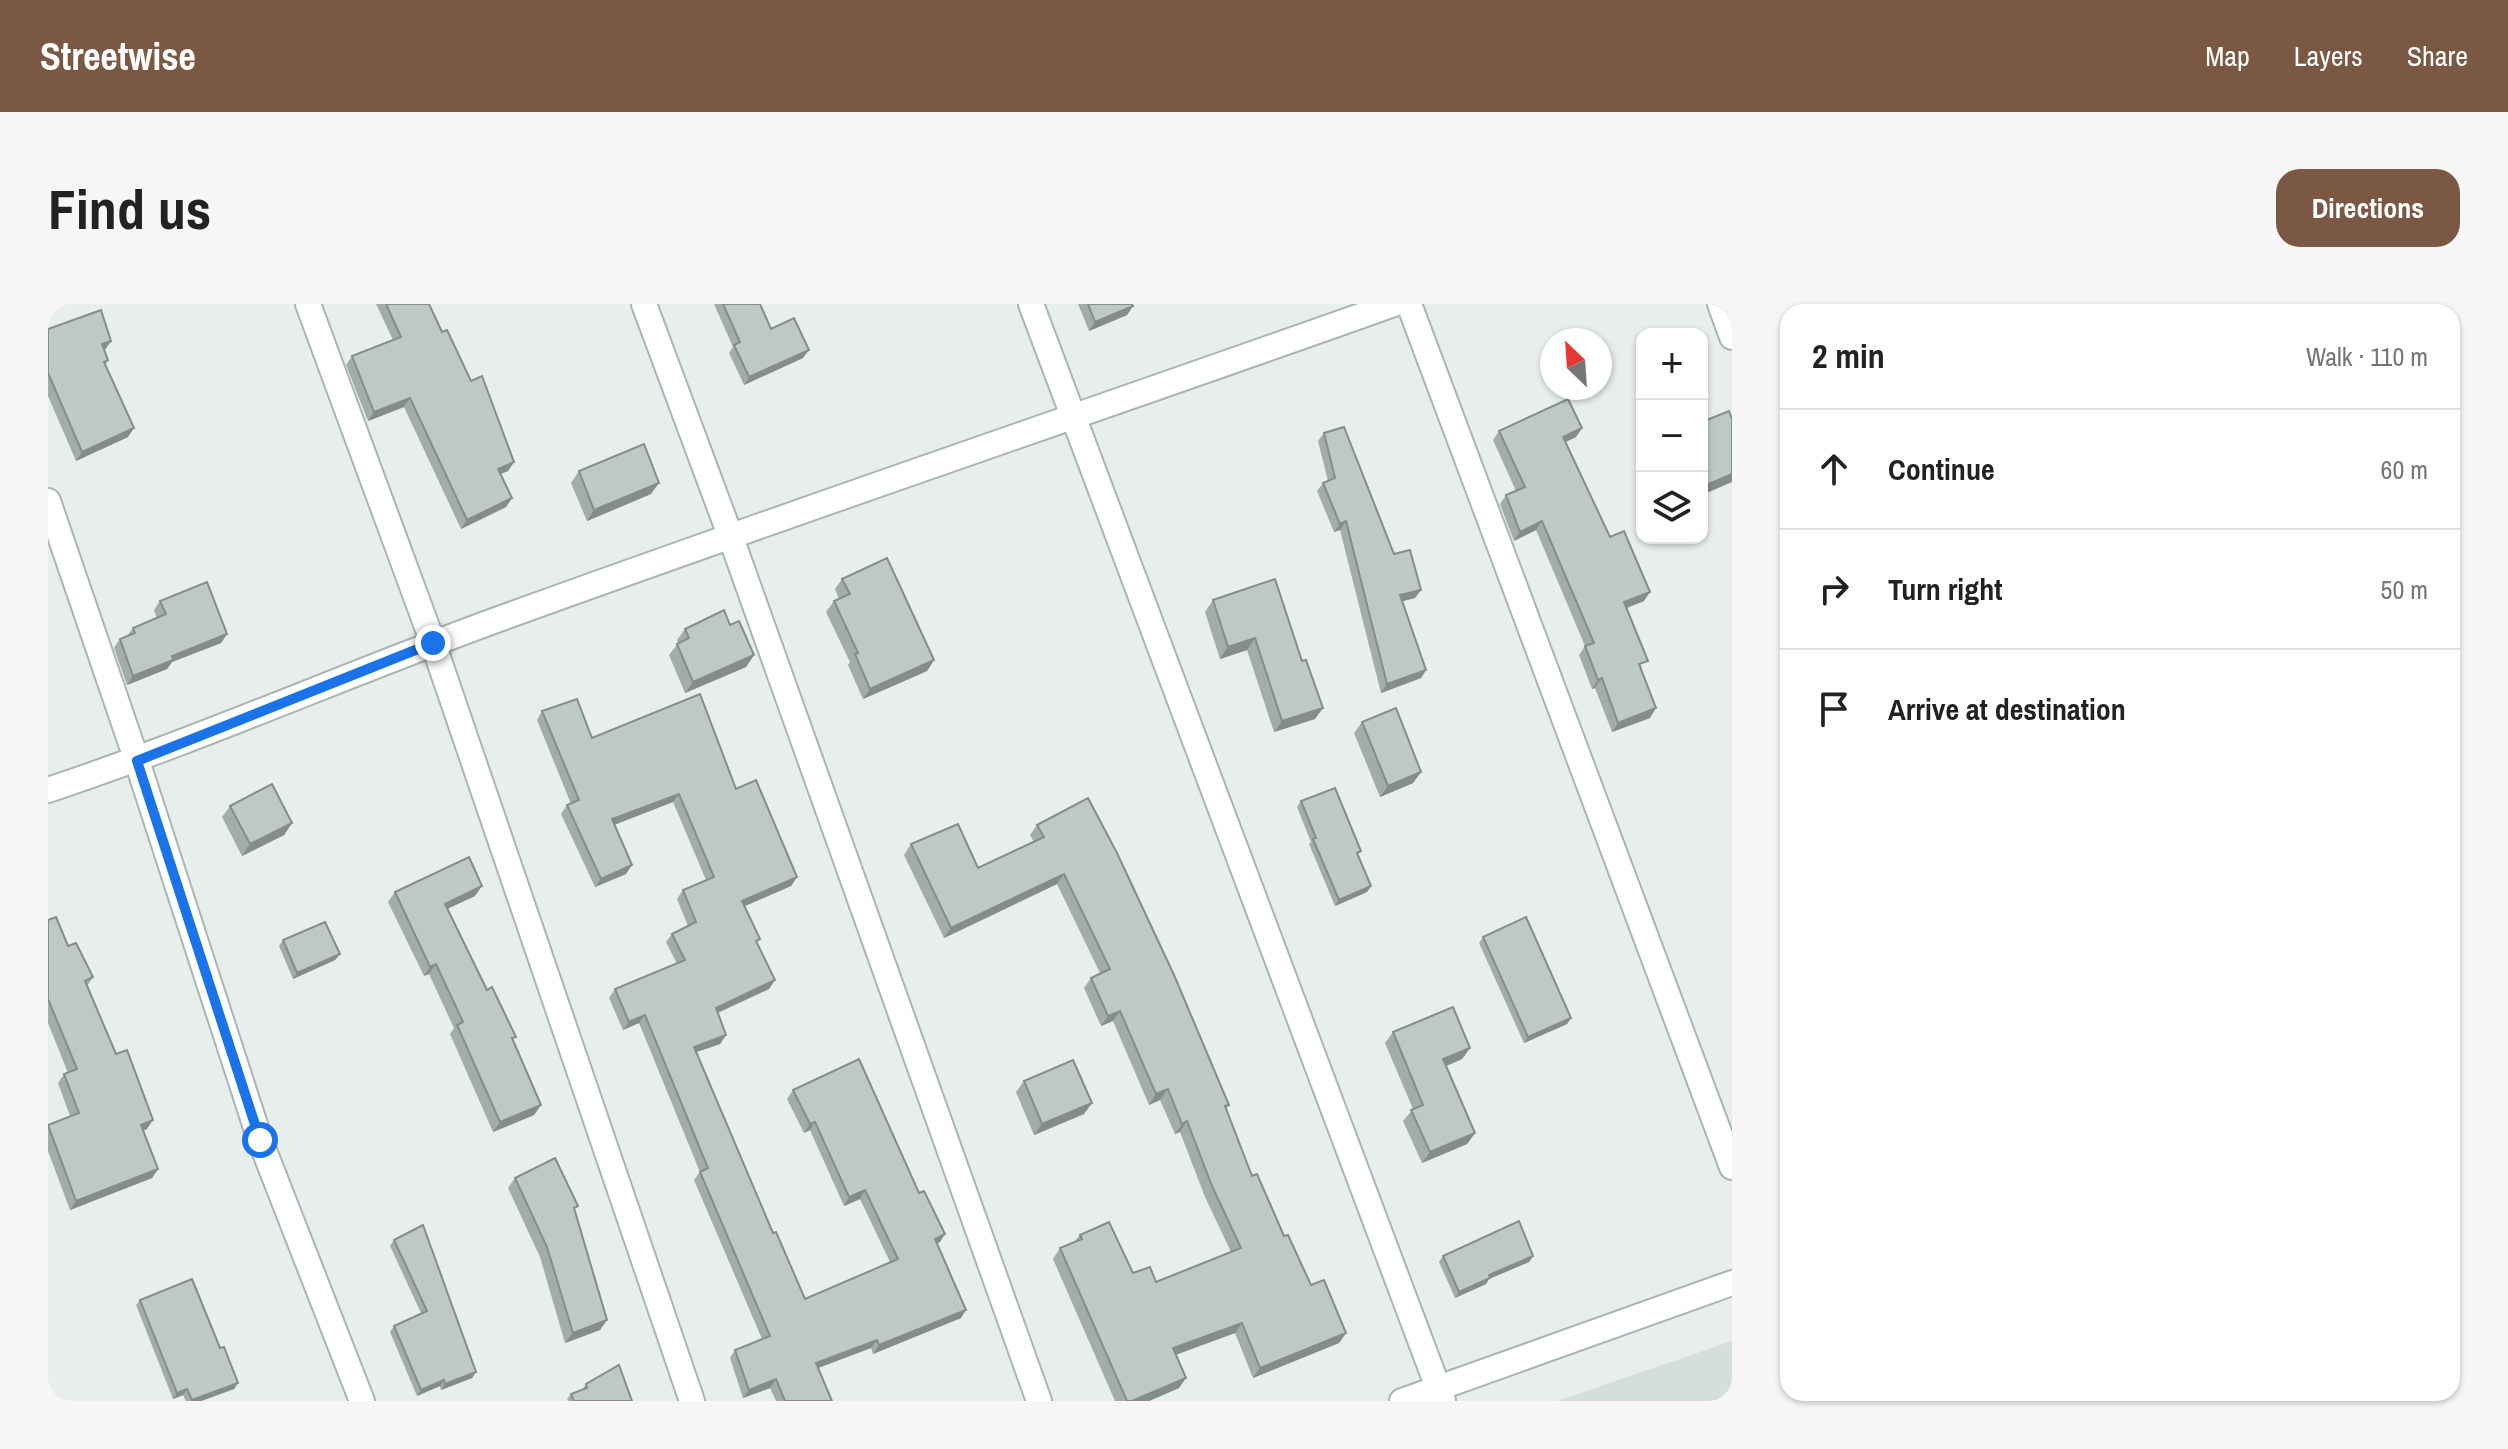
<!DOCTYPE html>
<html lang="en">
<head>
<meta charset="utf-8">
<style>
	:root { --surface:#fff; --page:#f6f6f6; --text:#222; --muted:#767676; --line:#e0e0e0; --accent:#7b5843 }
	body { margin:0; font-family:"Archivo Narrow",sans-serif; background:var(--page); color:var(--text) }
	.controls { position:absolute; right:24px; top:24px; display:grid; overflow:hidden; border-radius:16px; box-shadow:0 2px 6px #0004 }
	.controls button { width:72px; height:72px; display:grid; place-items:center; padding:0; border:0; border-bottom:2px solid var(--line); background:var(--surface); color:var(--text); font:40px sans-serif }
	.compass { position:absolute; left:1492px; top:24px; width:72px; height:72px; border-radius:50%; background:var(--surface); box-shadow:0 2px 6px #0004; rotate:335deg }
	.stop { position:absolute; width:24px; height:24px; margin:-18px; border:6px solid #1a73e8; border-radius:50%; background:#fff }
	.stop.end { background:#1a73e8; border-color:#fff; box-shadow:0 2px 8px #0008 }
	.list { margin:0; padding:0; list-style:none }
	h2 { display:flex; justify-content:space-between; align-items:center; height:104px; margin:0; padding:0 32px; font-size:34px }
	h2 small { font-size:26px; font-weight:400; color:var(--muted) }
	.list li { display:grid; grid-template-columns:52px 1fr auto; gap:24px; align-items:center; box-sizing:border-box; height:120px; padding:0 32px; border-top:2px solid var(--line) }
	.list b { display:block; font-size:30px; white-space:nowrap }
	.list em { font-size:26px; font-style:normal; color:var(--muted) }
	.icon { flex:none; width:44px; height:44px; fill:none; stroke:currentColor; stroke-width:2; stroke-linecap:round; stroke-linejoin:round }
	.map { position:relative; flex:none; width:1684px; height:1097px; overflow:hidden; border-radius:24px }
	header { display:flex; align-items:center; gap:48px; box-sizing:border-box; height:112px; padding:0 40px; background:var(--accent); color:#fff }
	header strong { font-size:38px }
	nav { display:flex; gap:44px; margin-inline-start:auto; font-size:28px }
	.intro { display:flex; align-items:center; justify-content:space-between; box-sizing:border-box; height:192px; padding:0 48px }
	h1 { margin:0; font-size:56px }
	.button { padding:20px 36px; border-radius:24px; background:var(--accent); color:#fff; font-size:28px; font-weight:700 }
	main { display:flex; gap:48px; padding:0 48px }
	aside { flex:1; background:var(--surface); border-radius:24px; box-shadow:0 2px 6px #0004 }
	.map>svg:first-child { display:block }
</style>
</head>
<body>
<header>
<strong>Streetwise</strong>
<nav><a>Map</a><a>Layers</a><a>Share</a></nav>
</header>
<div class="intro"><h1>Find us</h1><a class="button">Directions</a></div>
<main>
<div class="map">
<svg width="1684" height="1097" viewBox="0 0 1684 1097">
	<rect width="100%" height="100%" fill="#e7eeec"/>
	<!-- built -->
	<path fill="#d5dedb" d="M1684,1037V1097H1509Z"/>
	<g fill="none" stroke-linecap="round" stroke-linejoin="round">
		<defs>
			<g id="minor">
				<path d="M260,0L385,339L644,1097"/>
				<path d="M596,0L682,231L991,1097"/>
				<path d="M983,0L1395,1097"/>
				<path d="M1361,0L1684,863"/>
				<path d="M1672,0L1684,33"/>
				<path d="M0,197L89,457L212,836L314,1097"/>
				<path d="M0,486C153,435 300,370 451,315C748,207 1048,106 1346,0"/>
				<path d="M1354,1097L1684,979"/>
			</g>
		</defs>
		<!-- minor casing -->
		<use href="#minor" stroke="#a9b6b4" stroke-width="28"/>
		<!-- minor -->
		<use href="#minor" stroke="#fff" stroke-width="24"/>
	</g>
	<!-- wall -->
	<g fill="#a2ada9">
		<path d="M328,0H381L394,28L423,77L466,158L460,167L453,170L464,194L458,203L413,225L356,103L320,117L298,61L304,52L345,36Z"/>
		<path d="M666,0H712L723,25L755,54L696,81L681,49L685,43Z"/>
		<path d="M1030,0H1084L1085,2L1079,11L1041,27Z"/>
		<path d="M0,25L56,46L60,56L58,60L80,133L28,157L0,92Z"/>
		<path d="M1534,124L1528,133L1518,138L1562,233L1596,297L1579,304L1594,365L1602,414L1564,428L1547,384L1544,385L1531,351L1537,342L1488,226L1466,237L1452,200L1458,191L1468,187L1445,136L1451,127Z"/>
		<path d="M1276,129L1346,250L1367,294L1355,297L1378,366L1373,374L1333,389L1292,226L1286,228L1269,187L1275,179L1280,177L1270,137Z"/>
		<path d="M531,167L603,190L539,217L523,179Z"/>
		<path d="M794,275L886,356L879,367L815,395L800,361L802,358L778,308L786,297L791,295L787,285Z"/>
		<path d="M1165,296L1254,357L1267,415L1226,428L1199,346L1172,355L1157,308Z"/>
		<path d="M112,297L179,330L173,339L124,358L119,365L79,381L66,344L72,335L79,332L85,324L109,314L106,306Z"/>
		<path d="M682,321L706,351L698,363L637,389L621,351L630,339L629,336L637,325Z"/>
		<path d="M494,407L544,434L688,485L749,573L743,582L696,602L709,639L727,676L721,685L670,709L678,731L672,740L648,748L725,929L757,995L842,958L812,895L796,902L762,826L756,829L739,795L745,786L892,938L889,939L913,1014L825,1050L823,1044L770,1064L784,1097H728L722,1084L695,1094L682,1054L687,1046L714,1035L646,876L652,868L591,719L575,726L561,694L567,685L629,660L618,638L624,630L640,622L629,595L635,586L658,576L625,498L566,521L578,570L547,583L513,510L519,501L523,500L489,416Z"/>
		<path d="M1314,418L1373,468L1365,479L1332,493L1306,429Z"/>
		<path d="M1253,497L1323,582L1319,588L1287,602L1261,540L1263,538L1249,503Z"/>
		<path d="M182,502L244,519L236,531L194,552L174,513Z"/>
		<path d="M989,521L1181,801L1178,805L1204,872L1263,981L1298,1029L1291,1039L1205,1074L1187,1029L1128,1051L1131,1084L1101,1097H1067L1005,955L1012,944L1026,938L1032,931L1085,969L1108,978L1183,948L1157,893L1132,828L1127,830L1112,796L1101,801L1065,717L1053,722L1036,684L1043,674L1052,669L1009,580L896,634L856,551L863,540L930,564L986,538L982,531Z"/>
		<path d="M347,588L427,592L399,605L439,686L465,736L493,801L486,811L445,828L402,730L406,724L381,670L376,672L340,598Z"/>
		<path d="M0,616L45,673L39,682L99,825L95,827L110,865L104,874L22,906L0,847V821L22,812L10,779L16,770L20,769L0,719Z"/>
		<path d="M1435,633L1523,714L1519,720L1476,739L1431,639Z"/>
		<path d="M235,636L292,650L287,656L245,675L231,642Z"/>
		<path d="M1345,728L1422,744L1414,755L1398,762L1427,829L1419,840L1374,859L1355,817L1365,805L1337,739Z"/>
		<path d="M976,777L1036,810L986,831L968,788Z"/>
		<path d="M467,874L527,906L552,1026L517,1039L492,953L460,884Z"/>
		<path d="M346,936L428,1068L424,1074L393,1086L392,1082L369,1092L342,1028L346,1022L373,1009L342,942Z"/>
		<path d="M1395,952H1485L1481,958L1441,975L1438,980L1407,994L1391,958Z"/>
		<path d="M92,996L172,1044L190,1079L186,1085L153,1097H138L135,1091L125,1095L88,1001Z"/>
		<path d="M538,1080L584,1097H520L519,1095L523,1090L534,1086Z"/>
	</g>
	<!-- shaded-wall -->
	<g fill="#848d8a">
		<path d="M1085,2L1079,11L1041,27L1047,18Z"/>
		<path d="M63,37L57,46L54,40Z"/>
		<path d="M761,46L755,54L696,81L701,73Z"/>
		<path d="M362,94L356,103L320,117L326,108Z"/>
		<path d="M86,124L80,133L28,157L34,148Z"/>
		<path d="M1534,124L1528,133L1509,142L1515,133Z"/>
		<path d="M466,158L460,167L444,173L450,165Z"/>
		<path d="M1684,170V178L1654,191V183Z"/>
		<path d="M611,179L603,190L539,217L546,206Z"/>
		<path d="M464,194L458,203L413,225L419,216Z"/>
		<path d="M1298,217L1292,226L1286,228L1292,220Z"/>
		<path d="M1494,217L1488,226L1466,237L1472,228Z"/>
		<path d="M1373,286L1367,294L1347,299L1352,291Z"/>
		<path d="M1602,288L1596,297L1570,307L1576,298Z"/>
		<path d="M179,330L173,339L124,358L119,365L79,381L85,372L124,352Z"/>
		<path d="M1207,334L1199,346L1172,355L1180,343Z"/>
		<path d="M706,351L698,363L637,389L645,378Z"/>
		<path d="M886,356L879,367L815,395L822,385Z"/>
		<path d="M1378,366L1373,374L1333,389L1339,380Z"/>
		<path d="M1554,374L1547,384L1544,385L1550,376Z"/>
		<path d="M1275,404L1267,415L1226,428L1234,417Z"/>
		<path d="M1608,404L1602,414L1564,428L1570,419Z"/>
		<path d="M1373,468L1365,479L1332,493L1340,482Z"/>
		<path d="M631,490L625,498L558,524L564,515Z"/>
		<path d="M244,519L236,531L194,552L202,540Z"/>
		<path d="M584,561L578,570L547,583L553,575Z"/>
		<path d="M1016,570L1009,580L896,634L903,624Z"/>
		<path d="M749,573L743,582L688,606L694,597Z"/>
		<path d="M434,582L427,592L390,609L397,600Z"/>
		<path d="M1323,582L1319,588L1287,602L1291,596Z"/>
		<path d="M292,650L287,656L245,675L249,669Z"/>
		<path d="M388,660L381,670L376,672L382,663Z"/>
		<path d="M727,676L721,685L662,712L668,704Z"/>
		<path d="M1072,707L1065,717L1053,722L1060,712Z"/>
		<path d="M597,711L591,719L575,726L581,718Z"/>
		<path d="M1523,714L1519,720L1476,739L1480,733Z"/>
		<path d="M678,731L672,740L640,751L646,743Z"/>
		<path d="M1422,744L1414,755L1387,767L1395,755Z"/>
		<path d="M1120,785L1112,796L1101,801L1108,790Z"/>
		<path d="M1044,799L1036,810L986,831L994,820Z"/>
		<path d="M493,801L486,811L445,828L452,818Z"/>
		<path d="M105,816L99,825L87,830L93,821Z"/>
		<path d="M1139,817L1132,828L1127,830L1134,820Z"/>
		<path d="M767,818L762,826L756,829L762,820Z"/>
		<path d="M1427,829L1419,840L1374,859L1382,848Z"/>
		<path d="M110,865L104,874L22,906L28,897Z"/>
		<path d="M817,886L812,895L796,902L801,893Z"/>
		<path d="M897,930L892,938L881,943L887,935Z"/>
		<path d="M1485,952L1481,958L1441,975L1438,980L1407,994L1411,988L1441,971Z"/>
		<path d="M918,1006L913,1014L825,1050L831,1041Z"/>
		<path d="M559,1016L552,1026L517,1039L525,1029Z"/>
		<path d="M1194,1019L1187,1029L1118,1054L1125,1044Z"/>
		<path d="M1298,1029L1291,1039L1205,1074L1212,1064Z"/>
		<path d="M829,1036L823,1044L762,1067L768,1059Z"/>
		<path d="M428,1068L424,1074L393,1086L397,1080Z"/>
		<path d="M1138,1074L1131,1084L1101,1097H1084Z"/>
		<path d="M728,1075L722,1084L695,1094L701,1086Z"/>
		<path d="M396,1076L392,1082L369,1092L373,1086Z"/>
		<path d="M190,1079L186,1085L153,1097H143Z"/>
		<path d="M139,1085L135,1091L125,1095L129,1089Z"/>
	</g>
	<!-- building -->
	<g fill="#bcc9c5" stroke="#848d8a" stroke-width="2">
		<path d="M338,0H381L394,28L399,26L423,77L434,72L466,158L450,165L464,194L419,216L362,94L326,108L304,52L353,33Z"/>
		<path d="M675,0H712L723,25L746,14L761,46L701,73L686,41L692,38Z"/>
		<path d="M1040,0H1084L1085,2L1047,18Z"/>
		<path d="M53,6L63,37L54,40L60,56L56,58L86,124L34,148L0,69V25Z"/>
		<path d="M1520,95L1534,124L1515,133L1562,233L1576,227L1602,288L1576,298L1600,357L1591,360L1608,404L1570,419L1554,374L1550,376L1537,342L1546,339L1494,217L1472,228L1458,191L1477,183L1451,127Z"/>
		<path d="M1681,107L1684,115V170L1654,183V118Z"/>
		<path d="M1296,123L1346,250L1362,246L1373,286L1352,291L1378,366L1339,380L1298,217L1292,220L1275,179L1287,174L1276,129Z"/>
		<path d="M596,140L611,179L546,206L531,167Z"/>
		<path d="M839,254L886,356L822,385L807,350L810,349L786,297L802,290L794,275Z"/>
		<path d="M1227,275L1254,357L1258,356L1275,404L1234,417L1207,334L1180,343L1165,296Z"/>
		<path d="M159,278L179,330L124,352L125,356L85,372L72,335L87,329L85,324L118,310L112,297Z"/>
		<path d="M676,306L682,321L691,317L706,351L645,378L629,340L641,334L637,325Z"/>
		<path d="M652,390L688,485L708,476L749,573L694,597L712,635L708,637L727,676L668,704L678,731L646,743L725,929L728,928L757,995L850,955L817,886L801,893L767,818L762,820L745,786L811,755L871,889L876,887L897,930L887,935L918,1006L831,1041L829,1036L768,1059L784,1097H737L728,1075L701,1086L687,1046L722,1032L652,868L660,864L597,711L581,718L567,685L637,656L624,630L648,618L635,586L666,573L631,490L564,515L584,561L553,575L519,501L531,496L494,407L529,395L544,434Z"/>
		<path d="M1348,404L1373,468L1340,482L1314,418Z"/>
		<path d="M224,480L244,519L202,540L182,502Z"/>
		<path d="M1287,484L1313,547L1309,549L1323,582L1291,596L1265,535L1268,534L1253,497Z"/>
		<path d="M1040,494L1069,549L1126,671L1181,801L1177,802L1204,872L1209,870L1236,932L1240,931L1263,981L1276,976L1298,1029L1212,1064L1194,1019L1125,1044L1138,1074L1084,1097H1079L1012,944L1034,935L1032,931L1061,918L1085,969L1102,963L1108,978L1193,944L1164,882L1139,817L1134,820L1120,785L1108,790L1072,707L1060,712L1043,674L1062,665L1016,570L903,624L863,540L910,520L930,564L996,533L989,521Z"/>
		<path d="M421,553L434,582L397,600L439,686L444,683L468,733L464,734L493,801L452,818L409,721L415,718L388,660L382,663L347,588Z"/>
		<path d="M8,613L20,642L28,639L45,673L37,677L68,750L79,746L105,816L93,821L110,865L28,897L0,821L31,809L16,770L29,765L0,695V616Z"/>
		<path d="M1478,613L1523,714L1480,733L1435,633Z"/>
		<path d="M277,618L292,650L249,669L235,636Z"/>
		<path d="M1405,703L1422,744L1395,755L1427,829L1382,848L1363,806L1375,801L1345,728Z"/>
		<path d="M1025,756L1044,799L994,820L976,777Z"/>
		<path d="M507,854L530,902L526,904L559,1016L525,1029L499,943L467,874Z"/>
		<path d="M1471,917L1485,952L1441,971L1442,974L1411,988L1395,952Z"/>
		<path d="M375,921L428,1068L397,1080L396,1076L373,1086L346,1022L379,1007L346,936Z"/>
		<path d="M144,975L172,1044L176,1043L190,1079L144,1096L139,1085L129,1089L92,996Z"/>
		<path d="M571,1061L584,1097H526L523,1090L539,1084L538,1080Z"/>
	</g>
	<g fill="none" stroke-linecap="round" stroke-linejoin="round">
		<!-- route -->
		<path stroke="#1a73e8" stroke-width="10" d="M212,836L89,457L385,339"/>
	</g>
</svg>
<div class="controls">
<button>+</button>
<button>−</button>
<button><svg class="icon" aria-label="layers" viewBox="0 0 24 24"><path d="M12 4l9 5-9 5-9-5zM3 14l9 5 9-5"/></svg></button>
</div>
<svg class="compass" viewBox="-18 -18 36 36"><path d="M0-13l5 13h-10z" fill="#e53935"/><path d="M0 13l5-13h-10z" fill="#767676"/></svg>
<div class="stop" style="left:212px;top:836px"></div>
<div class="stop end" style="left:385px;top:339px"></div>
</div>
<aside>
<h2>2 min<small>Walk · 110 m</small></h2>
<ul class="list">
<li><svg class="icon" aria-label="ahead" viewBox="0 0 24 24"><path d="M12 20V5M6 11l6-6 6 6"/></svg><div><b>Continue</b></div><em>60 m</em></li>
<li><svg class="icon" aria-label="right" viewBox="0 0 24 24"><path d="M7 20v-9h11M14 6l5 5-5 5"/></svg><div><b>Turn right</b></div><em>50 m</em></li>
<li><svg class="icon" aria-label="arrive" viewBox="0 0 24 24"><path d="M6 21V4h12l-3 4 3 4H6"/></svg><div><b>Arrive at destination</b></div></li>
</ul>
</aside>
</main>
</body>
</html>
